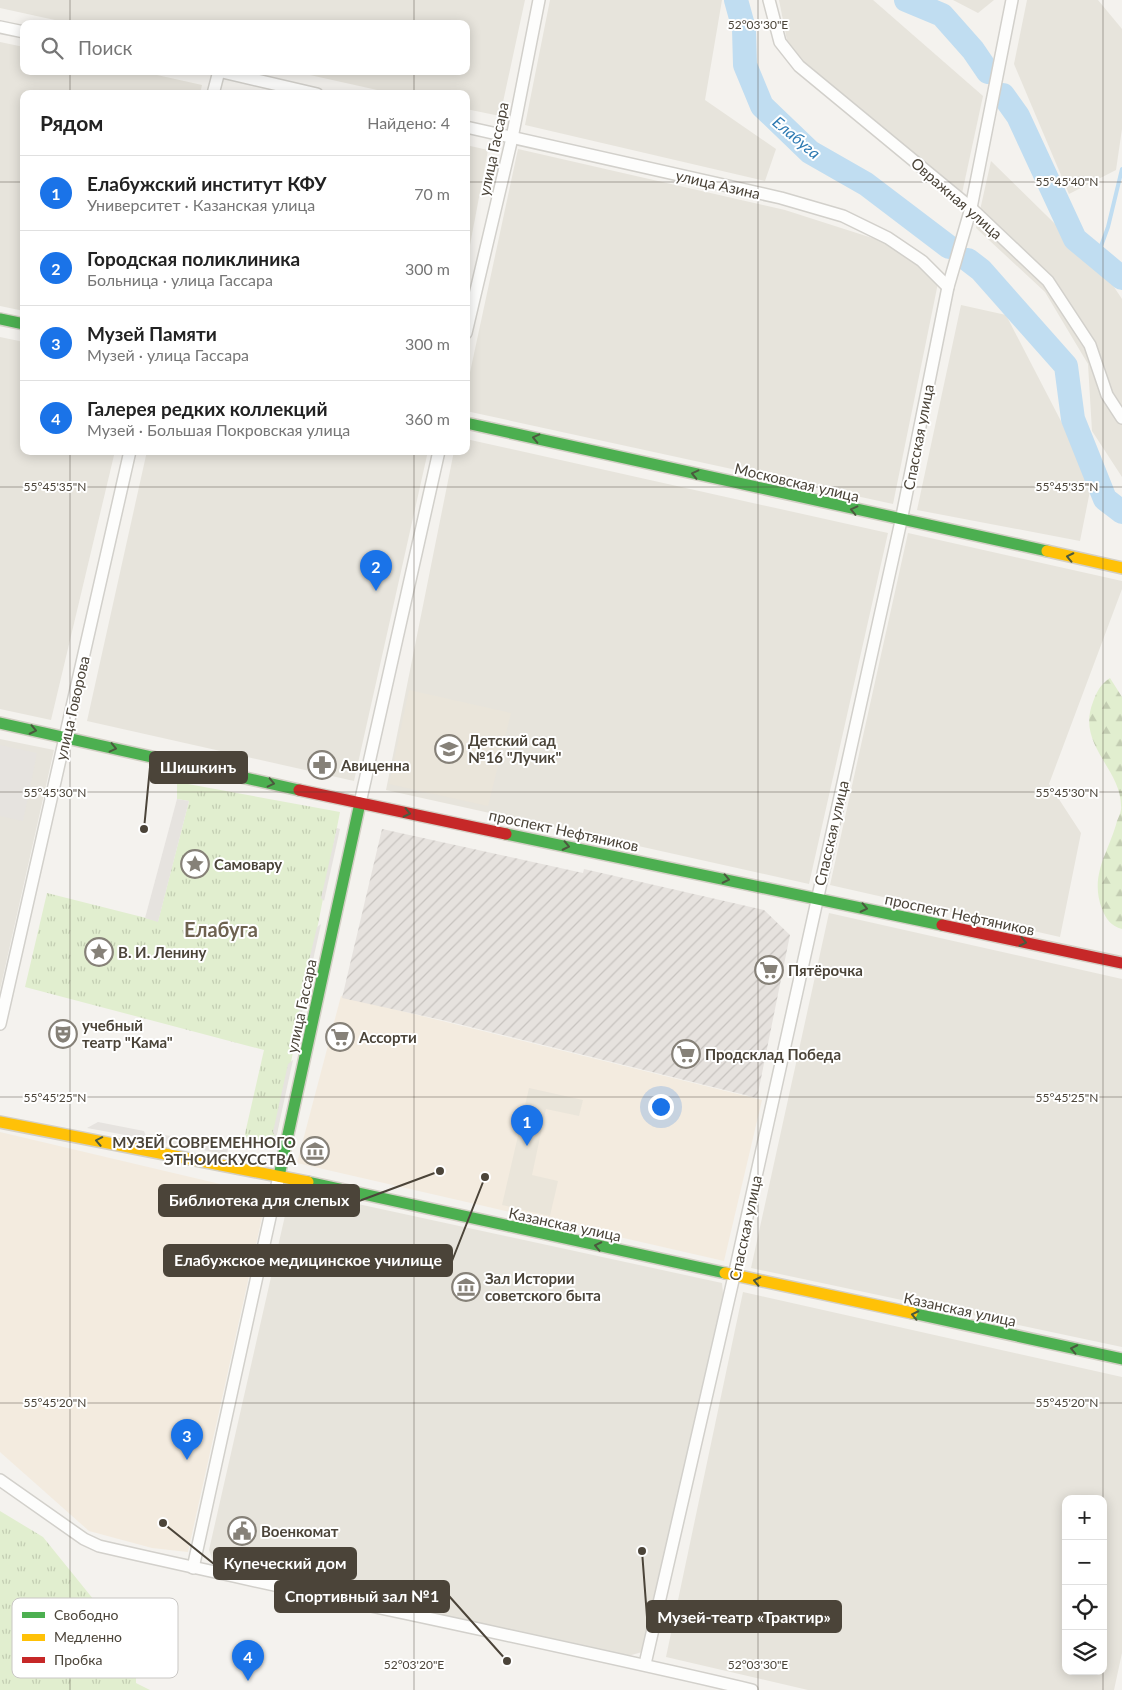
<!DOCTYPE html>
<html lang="ru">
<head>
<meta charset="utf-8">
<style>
	:root { --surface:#fff; --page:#f6f6f6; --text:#222; --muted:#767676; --line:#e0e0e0; --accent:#1a73e8 }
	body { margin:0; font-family:Lato,sans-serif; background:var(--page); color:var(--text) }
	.controls { position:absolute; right:15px; bottom:15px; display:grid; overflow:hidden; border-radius:10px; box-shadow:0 2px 12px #0003 }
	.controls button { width:45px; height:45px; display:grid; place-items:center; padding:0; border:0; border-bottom:1px solid var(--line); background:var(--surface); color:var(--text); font:25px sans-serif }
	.you { position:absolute; left:660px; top:1106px; width:18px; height:18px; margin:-12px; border:4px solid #fff; border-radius:50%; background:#1a73e8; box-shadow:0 0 0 8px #1a73e833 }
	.badge { display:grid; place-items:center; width:32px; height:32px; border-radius:50%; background:var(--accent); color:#fff; font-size:16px; font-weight:700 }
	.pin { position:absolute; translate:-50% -41px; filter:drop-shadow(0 1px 2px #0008) }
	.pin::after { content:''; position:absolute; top:26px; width:18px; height:15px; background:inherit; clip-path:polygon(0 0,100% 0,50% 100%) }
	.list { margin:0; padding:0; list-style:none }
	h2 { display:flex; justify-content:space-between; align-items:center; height:65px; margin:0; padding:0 20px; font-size:21px }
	h2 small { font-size:16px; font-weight:400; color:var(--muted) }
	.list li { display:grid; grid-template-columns:32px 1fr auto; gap:15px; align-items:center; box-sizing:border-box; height:75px; padding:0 20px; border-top:1px solid var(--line) }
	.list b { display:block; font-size:19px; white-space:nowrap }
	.list p { margin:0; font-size:16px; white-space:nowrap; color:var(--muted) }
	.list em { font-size:16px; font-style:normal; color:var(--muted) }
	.icon { flex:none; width:28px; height:28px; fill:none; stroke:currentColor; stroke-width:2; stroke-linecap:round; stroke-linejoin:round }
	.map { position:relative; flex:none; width:1122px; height:1690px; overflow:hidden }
	.search { position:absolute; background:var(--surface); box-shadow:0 2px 12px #0003; left:20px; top:20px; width:450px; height:55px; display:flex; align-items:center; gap:12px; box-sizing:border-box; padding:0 18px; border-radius:10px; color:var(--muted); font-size:19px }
	.panel { position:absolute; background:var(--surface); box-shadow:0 2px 12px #0003; left:20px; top:90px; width:450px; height:365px; border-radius:10px }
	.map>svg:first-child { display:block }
</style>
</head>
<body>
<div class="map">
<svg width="1122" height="1690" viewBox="0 0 1122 1690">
	<defs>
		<pattern id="industrial-furrows" width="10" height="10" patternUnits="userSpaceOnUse" patternTransform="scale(1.25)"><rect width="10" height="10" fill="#e6e2de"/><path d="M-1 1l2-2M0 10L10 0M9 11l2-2" fill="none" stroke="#c7c3bf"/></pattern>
		<pattern id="forest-firs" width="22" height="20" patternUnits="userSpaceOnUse" patternTransform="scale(1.25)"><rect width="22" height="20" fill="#e1eecf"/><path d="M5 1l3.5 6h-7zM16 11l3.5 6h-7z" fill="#c3cdb2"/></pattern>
		<pattern id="park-tufts" width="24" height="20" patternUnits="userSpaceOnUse" patternTransform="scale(1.25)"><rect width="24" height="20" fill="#e1eecf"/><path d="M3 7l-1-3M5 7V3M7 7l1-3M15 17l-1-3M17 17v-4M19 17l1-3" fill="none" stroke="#c3cdb2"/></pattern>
	</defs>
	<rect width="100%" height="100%" fill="#f4f2ee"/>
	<!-- residential -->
	<g fill="#e7e4dc" fill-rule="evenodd">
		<path d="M0,0H525L500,116L466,109V94H395L292,71H466V24H73L0,8Z"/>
		<path d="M550,0H722L705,100L776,149L765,181L525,125Z"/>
		<path d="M779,0H873L983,96L961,198L791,61Z"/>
		<path d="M953,0H994L978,13Z"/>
		<path d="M1027,0H1098L1122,29V129L1116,170L1069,194L1014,64Z"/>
		<path d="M0,42L24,47V71H139L202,85L200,94H24V311L0,306Z"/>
		<path d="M466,145L488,150L466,266Z"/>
		<path d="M518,149L785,210L891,244L938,283L893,504L466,411V391Z"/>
		<path d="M991,161L1104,272L1122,299V477L1092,431L1088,364L1045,292L976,228Z"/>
		<path d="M961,305L1006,315L1092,481L1080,541L917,510Z"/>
		<path d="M0,337L24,342V451H115L51,720L0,709Z"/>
		<path d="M466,439L888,533L809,884L386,790L454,451H466Z"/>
		<path d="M147,451H428L354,781L87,721Z"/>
		<path d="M908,533L1122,581V589L1049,784L1081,833L1060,937L830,885Z"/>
		<path d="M0,739L54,750L0,990Z"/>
		<path d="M829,913L1122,979V1347L751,1268Z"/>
		<path d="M298,1191L722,1283L724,1303L649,1650L628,1656L215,1567L209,1550L289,1198Z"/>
		<path d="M743,1292L1122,1377V1653L1114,1690H808L666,1657ZM1066,1499H1103V1671H1066Z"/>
	</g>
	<!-- commercial -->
	<g fill="#f3ebdf">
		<path d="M341,996L762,1100L724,1261L297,1163Z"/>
		<path d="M0,1132L267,1195L188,1552L152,1548L89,1531L0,1452Z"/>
	</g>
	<!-- industrial -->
	<path fill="url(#industrial-furrows)" d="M382,829L583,873L584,869L764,910L790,935L757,1098L442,1020L342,998Z"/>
	<!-- education -->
	<g fill="#eae5da">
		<path d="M409,690L511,713L488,806L389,784Z"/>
		<path d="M529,1088L583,1100L579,1116L546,1109L532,1175L558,1181L550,1216L502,1205Z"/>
	</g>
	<!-- forest -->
	<path fill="url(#forest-firs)" d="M1110,678L1122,697V929C1111,926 1106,919 1102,909C1089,875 1109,852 1117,821C1119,816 1122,810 1121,806C1121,768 1076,745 1093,702C1097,691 1100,685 1110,678Z"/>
	<!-- park -->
	<g fill="url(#park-tufts)">
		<path d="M177,782L340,812L275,1144L244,1138L264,1050L25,987L47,893L158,921L189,801L177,799Z"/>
		<path d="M0,1511L43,1537L136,1652V1683L150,1690H0Z"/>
	</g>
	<!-- parking -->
	<g fill="#e6e3df">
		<path d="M0,745L37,753L23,821L0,816Z"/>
		<path d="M177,799L189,801L158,922L145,918Z"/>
		<path d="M337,828L340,829L324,901L321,898Z"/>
		<path d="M321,924L308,983L305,977L317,927Z"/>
		<path d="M303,1008L296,1043L293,1037L299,1011Z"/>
		<path d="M293,1060L276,1138L273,1132L288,1064Z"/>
		<path d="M98,1122L144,1131L147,1139L87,1128Z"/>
		<path d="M160,1134L189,1140L187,1148L155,1141Z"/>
		<path d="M200,1142L228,1148L227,1155L198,1149Z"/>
	</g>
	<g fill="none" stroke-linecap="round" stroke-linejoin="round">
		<!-- stream -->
		<path stroke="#c0ddf1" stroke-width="4" d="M1097,257L1108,227L1122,169"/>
		<!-- river -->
		<g stroke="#c0ddf1" stroke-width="24">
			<path d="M736,0L744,29L745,65L762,106L810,152L866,184L949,247"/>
			<path d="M906,0L942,15L973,50L988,72"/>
			<path d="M1003,95L1018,116L1075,239L1122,278"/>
			<path d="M968,260L981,270L1066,366L1073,419L1105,499L1122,512"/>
		</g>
		<defs>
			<g id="street">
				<path d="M769,0L780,42L799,66L971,208L1048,281L1090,345L1107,395L1122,418"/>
				<path d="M0,27L24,32"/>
				<path d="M218,71L317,94"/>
				<path d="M213,94L219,71"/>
				<path d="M466,127L781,198L843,216L888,238L922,261L948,287"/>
				<path d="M466,333L512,138L539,0"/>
				<path d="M360,803L439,451"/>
				<path d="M0,1024L130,451"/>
				<path d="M0,1480L84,1539L99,1546C316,1596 535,1639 752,1690"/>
				<path d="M193,1568L279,1176"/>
				<path d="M645,1664L734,1276L901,521L948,287L971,208L1012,0"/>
			</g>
			<g id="fast">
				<path d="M0,319L24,324"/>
				<path d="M466,423L1047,551"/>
				<path d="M0,723L299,790"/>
				<path d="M506,834L942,925"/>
				<path d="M279,1176L360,803"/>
				<path d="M308,1182L725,1273"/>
				<path d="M912,1313L1122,1359"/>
			</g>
			<g id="slow">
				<path d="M1047,551L1122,568"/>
				<path d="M0,1122L308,1182"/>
				<path d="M725,1273L912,1313"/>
			</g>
			<g id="jam">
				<path d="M299,790L506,834"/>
				<path d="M942,925L1122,963"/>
			</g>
		</defs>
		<!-- street casing -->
		<use href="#street" stroke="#d2d0cb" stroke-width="14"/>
		<!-- fast casing -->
		<use href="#fast" stroke="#d3cfc5" stroke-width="14"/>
		<!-- slow casing -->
		<use href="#slow" stroke="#d3cfc5" stroke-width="14"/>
		<!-- jam casing -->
		<use href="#jam" stroke="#d3cfc5" stroke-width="14"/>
		<!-- street -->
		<use href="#street" stroke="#fdfdfc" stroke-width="11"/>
		<!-- fast -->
		<use href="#fast" stroke="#4caf50" stroke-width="11"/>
		<!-- slow -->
		<use href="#slow" stroke="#ffc107" stroke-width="11"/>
		<!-- jam -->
		<use href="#jam" stroke="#c62828" stroke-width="11"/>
	</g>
	<!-- one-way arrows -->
	<defs><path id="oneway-chevron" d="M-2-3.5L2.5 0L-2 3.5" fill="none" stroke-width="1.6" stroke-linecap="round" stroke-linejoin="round" transform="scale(1.25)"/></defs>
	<g stroke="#4b593e">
		<use href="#oneway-chevron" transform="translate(536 438) rotate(-167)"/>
		<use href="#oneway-chevron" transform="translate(695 474) rotate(-167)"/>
		<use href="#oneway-chevron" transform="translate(854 510) rotate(-167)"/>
		<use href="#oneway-chevron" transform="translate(1070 557) rotate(-168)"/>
		<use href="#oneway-chevron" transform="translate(33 730) rotate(12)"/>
		<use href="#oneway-chevron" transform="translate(113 748) rotate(13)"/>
		<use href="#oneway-chevron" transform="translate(271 783) rotate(13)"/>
		<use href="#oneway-chevron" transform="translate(407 813) rotate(12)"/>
		<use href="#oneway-chevron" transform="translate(566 846) rotate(12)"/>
		<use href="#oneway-chevron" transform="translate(726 879) rotate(12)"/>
		<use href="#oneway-chevron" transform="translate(864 908) rotate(12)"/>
		<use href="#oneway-chevron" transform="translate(1023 942) rotate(12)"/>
		<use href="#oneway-chevron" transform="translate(99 1141) rotate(-169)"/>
		<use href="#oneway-chevron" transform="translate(598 1246) rotate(-168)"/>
		<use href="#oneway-chevron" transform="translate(757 1281) rotate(-168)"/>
		<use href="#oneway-chevron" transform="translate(915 1315) rotate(-168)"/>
		<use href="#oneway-chevron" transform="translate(1074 1349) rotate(-168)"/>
	</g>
	<!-- ticks -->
	<path fill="none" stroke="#4b4439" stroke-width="1" stroke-opacity="0.45" d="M70,0V24M414,0V24M758,0V1690M1103,0V1499M70,71V94M414,71V94M0,182H24M466,182H1122M70,451V1690M414,451V1690M0,487H1122M0,792H1122M0,1097H1122M0,1403H1122M1103,1671V1690"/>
	<!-- icons -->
	<defs>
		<symbol id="school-ring" viewBox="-11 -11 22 22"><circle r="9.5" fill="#fff" stroke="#868178" stroke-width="1.5"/><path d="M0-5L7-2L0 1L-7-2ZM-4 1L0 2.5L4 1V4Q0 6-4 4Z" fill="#868178"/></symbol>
		<symbol id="pharmacy-ring" viewBox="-11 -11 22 22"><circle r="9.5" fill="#fff" stroke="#868178" stroke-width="1.5"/><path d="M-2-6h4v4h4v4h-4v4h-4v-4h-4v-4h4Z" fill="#868178"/></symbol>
		<symbol id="sight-ring" viewBox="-11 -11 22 22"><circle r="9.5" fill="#fff" stroke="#868178" stroke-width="1.5"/><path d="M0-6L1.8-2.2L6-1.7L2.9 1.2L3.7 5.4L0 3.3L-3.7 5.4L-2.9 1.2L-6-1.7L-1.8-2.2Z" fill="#868178"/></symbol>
		<symbol id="supermarket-ring" viewBox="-11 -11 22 22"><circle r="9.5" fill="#fff" stroke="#868178" stroke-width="1.5"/><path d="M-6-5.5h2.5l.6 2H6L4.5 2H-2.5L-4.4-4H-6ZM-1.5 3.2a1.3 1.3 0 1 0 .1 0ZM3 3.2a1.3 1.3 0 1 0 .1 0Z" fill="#868178"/></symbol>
		<symbol id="theatre-ring" viewBox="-11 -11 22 22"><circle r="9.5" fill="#fff" stroke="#868178" stroke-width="1.5"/><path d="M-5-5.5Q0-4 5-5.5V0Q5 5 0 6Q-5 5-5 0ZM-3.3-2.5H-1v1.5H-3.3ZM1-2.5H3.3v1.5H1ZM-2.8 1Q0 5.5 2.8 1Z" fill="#868178"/></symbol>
		<symbol id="museum-ring" viewBox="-11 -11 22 22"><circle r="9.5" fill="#fff" stroke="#868178" stroke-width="1.5"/><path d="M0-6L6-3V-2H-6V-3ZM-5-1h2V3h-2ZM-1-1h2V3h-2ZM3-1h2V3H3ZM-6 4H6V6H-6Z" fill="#868178"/></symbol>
		<symbol id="civic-ring" viewBox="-11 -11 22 22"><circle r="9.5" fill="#fff" stroke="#868178" stroke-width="1.5"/><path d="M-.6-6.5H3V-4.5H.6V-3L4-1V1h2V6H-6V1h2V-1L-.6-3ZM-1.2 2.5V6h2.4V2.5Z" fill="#868178"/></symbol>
	</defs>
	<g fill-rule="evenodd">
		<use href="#school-ring" x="433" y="733" width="32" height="32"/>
		<use href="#pharmacy-ring" x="306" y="749" width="32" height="32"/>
		<use href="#sight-ring" x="179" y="848" width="32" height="32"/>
		<use href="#sight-ring" x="83" y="936" width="32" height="32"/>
		<use href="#supermarket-ring" x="753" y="954" width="32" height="32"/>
		<use href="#theatre-ring" x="47" y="1018" width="32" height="32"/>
		<use href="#supermarket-ring" x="324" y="1021" width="32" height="32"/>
		<use href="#supermarket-ring" x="670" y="1038" width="32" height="32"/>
		<use href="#museum-ring" x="299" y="1135" width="32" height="32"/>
		<use href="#museum-ring" x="450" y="1271" width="32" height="32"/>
		<use href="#civic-ring" x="226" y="1515" width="32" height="32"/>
	</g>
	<g text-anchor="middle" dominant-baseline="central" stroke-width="4" stroke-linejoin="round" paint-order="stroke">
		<!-- street labels -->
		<g font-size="15" fill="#4b4439" stroke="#fff">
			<text transform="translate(493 149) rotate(-78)">улица Гассара</text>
			<text transform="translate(718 184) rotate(13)">улица Азина</text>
			<text transform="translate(957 198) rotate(41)">Овражная улица</text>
			<text transform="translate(918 437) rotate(-79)">Спасская улица</text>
			<text transform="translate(797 482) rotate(13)">Московская улица</text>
			<text transform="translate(72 708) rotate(-77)">улица Говорова</text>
			<text transform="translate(564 830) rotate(12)">проспект Нефтяников</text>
			<text transform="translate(831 833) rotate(-77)">Спасская улица</text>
			<text transform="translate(960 914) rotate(12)">проспект Нефтяников</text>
			<text transform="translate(301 1006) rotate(-78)">улица Гассара</text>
			<text transform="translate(565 1224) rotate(12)">Казанская улица</text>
			<text transform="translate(745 1228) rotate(-78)">Спасская улица</text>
			<text transform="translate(960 1309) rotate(12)">Казанская улица</text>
		</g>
		<!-- poi labels -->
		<g font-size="15" font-weight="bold" fill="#4b4439" stroke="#fff" text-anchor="start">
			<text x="468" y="740">Детский сад<tspan x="468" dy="17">№16 "Лучик"</tspan></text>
			<text x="341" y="765">Авиценна</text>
			<text x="214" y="864">Самовару</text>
			<text x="118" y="952">В. И. Ленину</text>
			<text x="788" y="970">Пятёрочка</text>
			<text x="82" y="1025">учебный<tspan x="82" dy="17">театр "Кама"</tspan></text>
			<text x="359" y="1037">Ассорти</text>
			<text x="705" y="1054">Продсклад Победа</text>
			<text x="296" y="1142" text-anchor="end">МУЗЕЙ СОВРЕМЕННОГО<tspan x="296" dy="17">ЭТНОИСКУССТВА</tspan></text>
			<text x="485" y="1278">Зал Истории<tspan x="485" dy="17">советского быта</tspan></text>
			<text x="261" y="1531">Военкомат</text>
		</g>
		<!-- water labels -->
		<g font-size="16" font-style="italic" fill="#2e7ab2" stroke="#fff">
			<text transform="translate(797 137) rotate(40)">Елабуга</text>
		</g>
		<!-- district labels -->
		<g font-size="20" font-weight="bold" fill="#6e6250" stroke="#fff">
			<text x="221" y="929">Елабуга</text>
		</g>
	</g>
	<!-- legend -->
	<rect x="12" y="1598" width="166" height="80" rx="8" fill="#fff" stroke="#c9c7c4" stroke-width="1"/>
	<rect x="22" y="1612" width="23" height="6" fill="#4caf50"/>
	<rect x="22" y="1634" width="23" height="7" fill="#ffc107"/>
	<rect x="22" y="1657" width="23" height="6" fill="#c62828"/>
	<g font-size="14" fill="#4b4439">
		<text x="54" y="1620">Свободно</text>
		<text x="54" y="1642">Медленно</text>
		<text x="54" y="1665">Пробка</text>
	</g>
	<g font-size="12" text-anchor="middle" fill="#4b4439" stroke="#fff" stroke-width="4" stroke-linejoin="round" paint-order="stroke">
		<text x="758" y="29">52°03'30"E</text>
		<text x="1067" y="186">55°45'40"N</text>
		<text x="55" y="491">55°45'35"N</text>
		<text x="1067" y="491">55°45'35"N</text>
		<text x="55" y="797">55°45'30"N</text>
		<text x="1067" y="797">55°45'30"N</text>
		<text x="55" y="1102">55°45'25"N</text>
		<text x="1067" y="1102">55°45'25"N</text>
		<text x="55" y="1407">55°45'20"N</text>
		<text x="1067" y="1407">55°45'20"N</text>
		<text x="414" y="1669">52°03'20"E</text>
		<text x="758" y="1669">52°03'30"E</text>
	</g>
	<!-- callouts -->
	<path fill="none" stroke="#4b4439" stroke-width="2" d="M144 829L150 767M440 1171L359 1201M485 1177L452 1261M163 1523L214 1564M507 1661L449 1596M642 1551L647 1617"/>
	<g fill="#4b4439" stroke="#fff" stroke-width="2">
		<circle cx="144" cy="829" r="5"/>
		<circle cx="440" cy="1171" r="5"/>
		<circle cx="485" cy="1177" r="5"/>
		<circle cx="163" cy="1523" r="5"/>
		<circle cx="507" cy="1661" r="5"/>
		<circle cx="642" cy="1551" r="5"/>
	</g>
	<g fill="#4b4439" stroke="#4b4439" stroke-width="2">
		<rect x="150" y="752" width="97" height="31" rx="5"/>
		<rect x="159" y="1185" width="200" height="31" rx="5"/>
		<rect x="164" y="1245" width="288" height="31" rx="5"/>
		<rect x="214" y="1548" width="142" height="31" rx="5"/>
		<rect x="275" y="1581" width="174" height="31" rx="5"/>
		<rect x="647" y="1601" width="194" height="31" rx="5"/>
	</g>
	<g font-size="16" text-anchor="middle" font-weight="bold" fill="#fff">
		<text x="198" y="773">Шишкинъ</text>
		<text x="259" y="1206">Библиотека для слепых</text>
		<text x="308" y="1266">Елабужское медицинское училище</text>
		<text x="285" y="1569">Купеческий дом</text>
		<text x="362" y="1602">Спортивный зал №1</text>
		<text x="744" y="1623">Музей-театр «Трактир»</text>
	</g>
</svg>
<div class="controls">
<button>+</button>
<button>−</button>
<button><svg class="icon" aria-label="locate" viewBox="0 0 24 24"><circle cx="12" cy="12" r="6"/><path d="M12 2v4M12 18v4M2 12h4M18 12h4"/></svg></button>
<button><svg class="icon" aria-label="layers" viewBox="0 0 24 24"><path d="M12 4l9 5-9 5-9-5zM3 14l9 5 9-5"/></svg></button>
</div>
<div class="you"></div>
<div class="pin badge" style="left:527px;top:1146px">1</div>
<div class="pin badge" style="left:376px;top:591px">2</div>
<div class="pin badge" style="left:187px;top:1460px">3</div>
<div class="pin badge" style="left:248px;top:1681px">4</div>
<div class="search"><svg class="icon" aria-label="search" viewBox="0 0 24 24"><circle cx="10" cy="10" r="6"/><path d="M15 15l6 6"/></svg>Поиск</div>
<section class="panel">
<h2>Рядом<small>Найдено: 4</small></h2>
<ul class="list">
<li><span class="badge">1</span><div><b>Елабужский институт КФУ</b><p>Университет · Казанская улица</p></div><em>70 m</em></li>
<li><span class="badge">2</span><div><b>Городская поликлиника</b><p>Больница · улица Гассара</p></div><em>300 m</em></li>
<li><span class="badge">3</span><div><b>Музей Памяти</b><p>Музей · улица Гассара</p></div><em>300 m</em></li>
<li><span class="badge">4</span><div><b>Галерея редких коллекций</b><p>Музей · Большая Покровская улица</p></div><em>360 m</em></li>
</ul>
</section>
</div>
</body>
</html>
